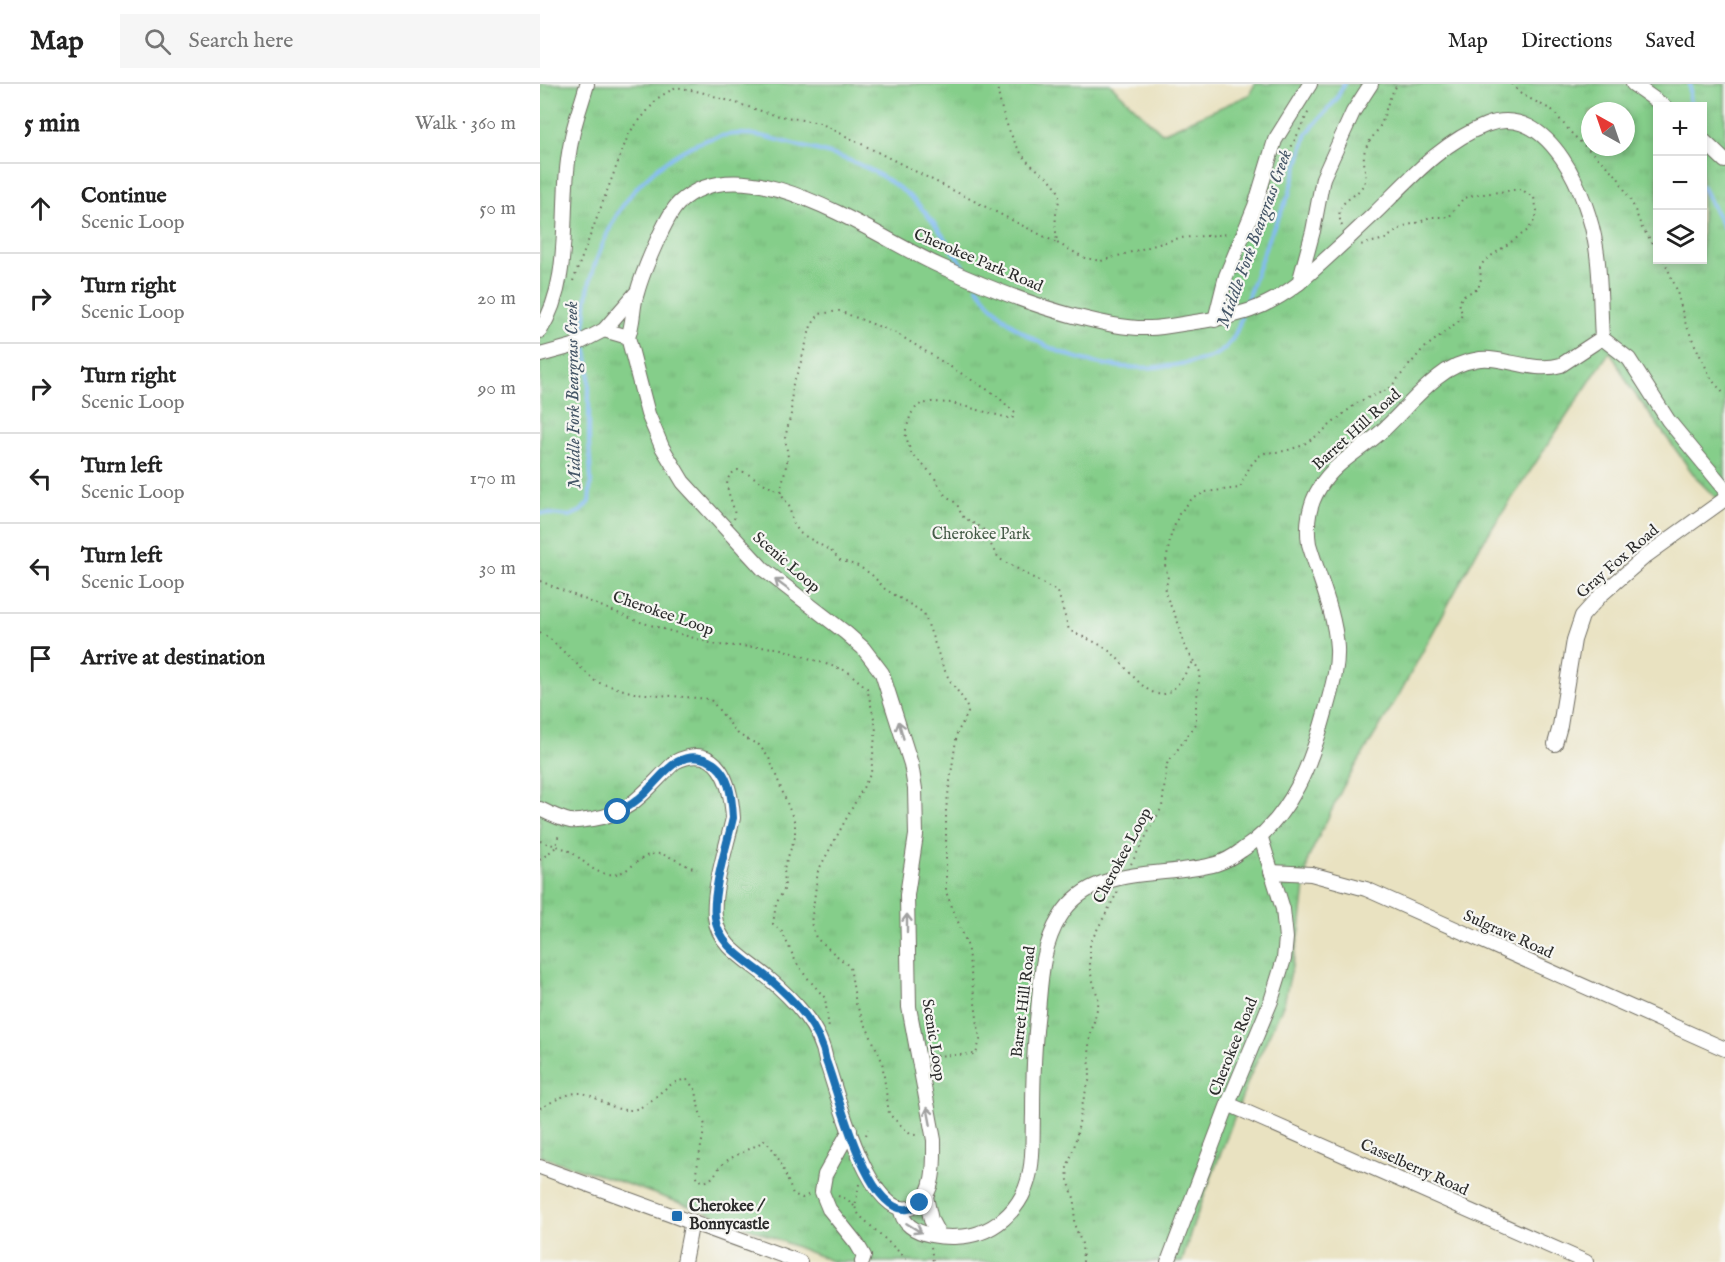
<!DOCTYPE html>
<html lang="en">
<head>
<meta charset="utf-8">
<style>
	:root { --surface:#fff; --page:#f6f6f6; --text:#222; --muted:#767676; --line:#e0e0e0 }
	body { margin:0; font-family:"IM FELL English",serif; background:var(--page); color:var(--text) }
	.controls { position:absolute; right:18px; top:18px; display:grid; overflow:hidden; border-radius:0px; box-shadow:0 3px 9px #0003 }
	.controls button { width:54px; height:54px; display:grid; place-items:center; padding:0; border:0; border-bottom:2px solid var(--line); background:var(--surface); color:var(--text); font:30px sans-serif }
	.compass { position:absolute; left:1041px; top:18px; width:54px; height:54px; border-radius:50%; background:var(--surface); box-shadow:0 3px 9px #0003; rotate:320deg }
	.stop { position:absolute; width:18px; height:18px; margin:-14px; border:4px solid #1f6fb2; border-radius:50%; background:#fff }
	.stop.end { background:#1f6fb2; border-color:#fff; box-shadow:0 2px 6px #0008 }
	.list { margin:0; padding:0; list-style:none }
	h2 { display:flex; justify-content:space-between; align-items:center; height:78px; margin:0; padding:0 24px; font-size:26px }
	h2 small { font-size:20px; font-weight:400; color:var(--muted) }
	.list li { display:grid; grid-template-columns:39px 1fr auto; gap:18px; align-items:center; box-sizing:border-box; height:90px; padding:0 24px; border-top:2px solid var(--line) }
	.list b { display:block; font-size:22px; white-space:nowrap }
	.list p { margin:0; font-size:20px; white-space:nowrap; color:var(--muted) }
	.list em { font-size:20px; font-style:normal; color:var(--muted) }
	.icon { flex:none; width:33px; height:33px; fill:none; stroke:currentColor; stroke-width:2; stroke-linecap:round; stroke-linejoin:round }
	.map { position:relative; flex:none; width:1185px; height:1178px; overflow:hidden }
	header { display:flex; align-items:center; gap:36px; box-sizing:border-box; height:84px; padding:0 30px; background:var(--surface); border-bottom:2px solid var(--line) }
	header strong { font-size:28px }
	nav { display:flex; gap:33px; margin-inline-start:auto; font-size:21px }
	.search { width:420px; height:54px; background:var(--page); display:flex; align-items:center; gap:15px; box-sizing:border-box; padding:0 21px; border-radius:0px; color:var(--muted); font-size:22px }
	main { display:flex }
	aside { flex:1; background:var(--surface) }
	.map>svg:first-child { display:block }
</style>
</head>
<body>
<header>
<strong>Map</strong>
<div class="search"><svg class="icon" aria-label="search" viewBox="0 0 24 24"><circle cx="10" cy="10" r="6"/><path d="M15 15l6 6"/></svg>Search here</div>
<nav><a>Map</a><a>Directions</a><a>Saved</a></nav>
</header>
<main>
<aside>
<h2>5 min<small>Walk · 360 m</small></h2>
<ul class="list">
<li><svg class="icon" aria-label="ahead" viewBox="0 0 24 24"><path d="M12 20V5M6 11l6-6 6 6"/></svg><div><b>Continue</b><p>Scenic Loop</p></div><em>50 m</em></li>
<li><svg class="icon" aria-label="right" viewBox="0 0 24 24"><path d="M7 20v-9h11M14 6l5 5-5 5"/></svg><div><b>Turn right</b><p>Scenic Loop</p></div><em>20 m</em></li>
<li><svg class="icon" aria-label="right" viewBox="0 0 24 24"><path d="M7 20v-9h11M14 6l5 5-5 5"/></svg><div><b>Turn right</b><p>Scenic Loop</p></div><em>90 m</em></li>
<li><svg class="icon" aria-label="left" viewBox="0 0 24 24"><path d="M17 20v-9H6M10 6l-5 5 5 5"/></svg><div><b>Turn left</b><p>Scenic Loop</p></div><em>170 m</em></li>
<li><svg class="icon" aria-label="left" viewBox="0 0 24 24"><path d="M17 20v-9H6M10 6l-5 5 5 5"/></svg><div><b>Turn left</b><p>Scenic Loop</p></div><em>30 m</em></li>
<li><svg class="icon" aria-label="arrive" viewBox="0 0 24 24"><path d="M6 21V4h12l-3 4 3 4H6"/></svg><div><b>Arrive at destination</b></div></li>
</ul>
</aside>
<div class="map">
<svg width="1185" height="1178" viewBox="0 0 1185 1178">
	<defs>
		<pattern id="park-tufts" width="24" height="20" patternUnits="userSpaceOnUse" patternTransform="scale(1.5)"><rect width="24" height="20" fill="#85ce8a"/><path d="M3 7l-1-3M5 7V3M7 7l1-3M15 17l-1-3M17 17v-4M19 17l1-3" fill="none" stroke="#73b177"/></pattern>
	</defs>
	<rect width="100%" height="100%" fill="#f6f6f2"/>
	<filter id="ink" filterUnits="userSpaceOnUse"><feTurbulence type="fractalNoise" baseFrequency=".0167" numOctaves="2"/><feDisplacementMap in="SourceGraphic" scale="12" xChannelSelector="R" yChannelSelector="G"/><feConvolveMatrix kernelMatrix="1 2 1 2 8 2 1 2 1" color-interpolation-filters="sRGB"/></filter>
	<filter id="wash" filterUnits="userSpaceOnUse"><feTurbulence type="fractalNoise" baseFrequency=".008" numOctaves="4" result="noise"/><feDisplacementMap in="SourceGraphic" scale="24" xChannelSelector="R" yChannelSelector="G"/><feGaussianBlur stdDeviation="1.35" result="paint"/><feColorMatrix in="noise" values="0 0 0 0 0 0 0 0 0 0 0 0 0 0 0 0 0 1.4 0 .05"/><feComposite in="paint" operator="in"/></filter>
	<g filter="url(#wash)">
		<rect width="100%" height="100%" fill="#e9e2c1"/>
		<!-- park -->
		<path fill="url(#park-tufts)" stroke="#587c5a" stroke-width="1.5" fill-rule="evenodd" d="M0,0H570L622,49L709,11L715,0H1185V423L1157,395L1090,303L1070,267L939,464L859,611L803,703L768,775L760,847L744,919L710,992L651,1147L642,1178H294L194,1138L78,1097L0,1072ZM1118,22H1162V176H1118ZM1050,27H1086V63H1050Z"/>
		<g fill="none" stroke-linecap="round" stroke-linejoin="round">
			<!-- stream -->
			<g stroke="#83bbf3" stroke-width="4">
				<path d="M1150,0V22"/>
				<path d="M1162,102L1185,146"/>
				<path d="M437,203C481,267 566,294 641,280C675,274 691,270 701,234"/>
				<path d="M704,224L729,153L749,111L767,49L796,16L804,0"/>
				<path d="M46,251C42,212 54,177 71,142C93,96 146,52 198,50C219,49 240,57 260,62C303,72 332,82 367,110C391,130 410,163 428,189"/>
				<path d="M0,429L30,432L41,427L49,418L51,396L49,358V287L46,258"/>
			</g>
		</g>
	</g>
	<g filter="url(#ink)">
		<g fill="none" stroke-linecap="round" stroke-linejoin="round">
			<defs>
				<g id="minor">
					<path d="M1093,0L1124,22"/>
					<path d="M1162,55L1185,77"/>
					<path d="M759,199L773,147L783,94L813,28L831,0"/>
					<path d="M675,236L686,192L715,122L735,56L770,0"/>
					<path d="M0,247C35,192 18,119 31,58C34,38 42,19 47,0"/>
					<path d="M88,253C94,238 92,223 97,209C102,190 126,131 139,119C206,56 337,155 402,183C444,202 489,220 534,232C558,238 585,245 610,244C625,244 640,240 655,238C698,232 724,226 759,199C784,177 809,154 833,131C866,99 901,58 946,41C1010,16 1049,115 1056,163C1061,193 1060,224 1062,254L1021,281C991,290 961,270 935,276C922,278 908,285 898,293C877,309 860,331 841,348C821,366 794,379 780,403C769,420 766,441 769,460C779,494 795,529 797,564C798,584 792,603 787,622C772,677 752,734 702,766C694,772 686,777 676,780C624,795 552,779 520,833C502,862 501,894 498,927C494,961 493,995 493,1030C492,1057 495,1087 482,1112C473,1129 457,1143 439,1149C417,1157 361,1155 361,1124"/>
					<path d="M1062,254L1089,275L1128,336L1185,405"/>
					<path d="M0,271L33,262L64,246L96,209"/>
					<path d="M1015,660L1020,642L1034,556L1042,532L1061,511L1107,471L1185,415"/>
					<path d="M0,725C10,730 20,735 30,737C38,738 45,736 53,735C93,729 107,704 135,678C178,656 191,700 193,734C187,761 172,806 175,833C178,862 207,876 227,893C253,915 281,943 286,977C296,1003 332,1153 378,1120C396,1107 394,1076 394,1056L369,923L367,811L376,751L375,705L371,680L342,589L323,564L306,549L223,485L143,398L122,363L108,330L88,253L64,246"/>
					<path d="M731,788L771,790L826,805L1185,965"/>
					<path d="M688,1020L1046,1178"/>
					<path d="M310,1046L285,1091L282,1108L289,1125L317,1160L324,1172L322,1178"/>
					<path d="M0,1083L260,1178"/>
					<path d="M386,1113L391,1136L399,1151"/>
					<path d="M144,1178L152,1137"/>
					<path d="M628,1178L688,1020L731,917L744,875L746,854L743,825L721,754"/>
				</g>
			</defs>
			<!-- minor casing -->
			<use href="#minor" stroke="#6e6b60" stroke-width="16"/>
			<!-- path -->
			<g stroke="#6e6b60" stroke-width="2" stroke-dasharray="1.5 4.5" stroke-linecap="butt">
				<path d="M457,0C459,23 472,61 488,78C498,88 512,93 518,107C521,116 517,122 516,130C515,140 516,149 517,159L545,174L561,177L639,154L690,150"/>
				<path d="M972,0L981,10L1012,26L1033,51L1077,92L1093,121L1102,144L1118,166"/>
				<path d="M741,84L769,27"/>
				<path d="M802,142C791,114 818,117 825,97C827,94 823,78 824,70C826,58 837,50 842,38C847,24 848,13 858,0"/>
				<path d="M1124,176L1136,204L1145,238L1154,259L1172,296L1185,311"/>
				<path d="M33,197L89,49L118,14L136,3L161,8L234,31L280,39L517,159"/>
				<path d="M194,435C198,419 174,396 198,386C214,391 226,403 242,408"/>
				<path d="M0,497L97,537L177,561L238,564L307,587L327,604L336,643L331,689L278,787L271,839L276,854L310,883L316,920L342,977L349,1030L370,1050L380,1052"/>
				<path d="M0,549L8,553L56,598L94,609L170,615L199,651L219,661L229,674L255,739V753L244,784L245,804L236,820L233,840L242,848L256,878L265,891L285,914L289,945"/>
				<path d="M0,757C9,760 19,762 27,766C42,773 50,788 67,790C89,793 95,773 113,770C129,768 142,782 157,785"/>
				<path d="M0,776L16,763L19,748"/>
				<path d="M591,780L622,723L627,680L656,640V622L660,588L643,559L640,543L625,509L628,492L625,483L631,451L639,430L651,416L665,408L700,404L710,382L719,372L725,369L745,367L761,362L778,351L818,318L849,305L882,266L920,236L922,230L919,218L924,211L938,205L941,195L940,184L944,177L988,146L996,134L997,126L994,114L981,105L929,112L922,116L909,133H890L880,138L864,142L845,155L820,161"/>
				<path d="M390,972L436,970L440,956L427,860L406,808V725L417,649L428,629L426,619L409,595L403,583L384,529L345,505L331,490L318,482L300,476L291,467L260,449L253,439L249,422L242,411L241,405L248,373L245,354L251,330L252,303L260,281L271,242L279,230L299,227L356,249L456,311L475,329L472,335L412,319L391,318L378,321L371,330L365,349L371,369L393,391L404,410L417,420L422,432L444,446L455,469L460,475L518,508L529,546C544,554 559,558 573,570C585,581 606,614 624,610C639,606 645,586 655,576"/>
				<path d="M0,1024C12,1018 26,1009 39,1009C53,1008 71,1028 91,1026C113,1024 125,995 147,996L156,1006L159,1026L165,1041L156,1089L158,1095L164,1098C176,1095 176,1084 185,1078C197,1069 212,1066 224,1056C239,1068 246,1093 253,1110L262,1114L270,1110"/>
				<path d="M326,1051L328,1045"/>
				<path d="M319,1100L315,1123L319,1131L370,1178"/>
				<path d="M298,1112L307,1115L315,1123"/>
				<path d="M391,1163L393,1178"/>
				<path d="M543,1178L542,1160L534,1140L535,1117L528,1096L527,1084L535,1060L544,1013L550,994L549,958L559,917L550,887V859L578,807"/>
			</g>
			<!-- minor -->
			<use href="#minor" stroke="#fff" stroke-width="14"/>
		</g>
		<!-- one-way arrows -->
		<defs><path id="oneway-shaft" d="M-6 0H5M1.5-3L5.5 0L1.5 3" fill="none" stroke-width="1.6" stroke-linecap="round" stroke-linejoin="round" transform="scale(1.5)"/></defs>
		<g stroke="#a0a0a0">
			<use href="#oneway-shaft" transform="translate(242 501) rotate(-143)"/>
			<use href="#oneway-shaft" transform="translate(361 646) rotate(-106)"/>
			<use href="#oneway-shaft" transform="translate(367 839) rotate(-90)"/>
			<use href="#oneway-shaft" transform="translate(389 1032) rotate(-101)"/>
			<use href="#oneway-shaft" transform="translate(374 1144) rotate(32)"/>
		</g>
	</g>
	<g fill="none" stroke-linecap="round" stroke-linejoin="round" filter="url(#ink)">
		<!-- route -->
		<path stroke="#1f6fb2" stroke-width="8" d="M78,728C88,723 97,717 105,709C123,691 139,663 169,677C190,687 192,714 193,734C187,761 172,807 175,833C178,862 206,876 227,893C253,915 281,943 286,977C298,1007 326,1131 368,1125C372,1125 377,1121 380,1119"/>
	</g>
	<!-- markers -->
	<rect fill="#1f6fb2" stroke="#f6f6f2" stroke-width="2" x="131" y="1126" width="12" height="12" rx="3"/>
	<g text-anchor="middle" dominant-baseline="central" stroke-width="4.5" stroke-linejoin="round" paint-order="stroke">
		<!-- street labels -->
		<g font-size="16" fill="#2b2b2b" stroke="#f6f6f2">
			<text transform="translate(438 177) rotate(23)">Cherokee Park Road</text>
			<text transform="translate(817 346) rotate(-42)">Barret Hill Road</text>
			<text transform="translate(1078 478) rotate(-41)">Gray Fox Road</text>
			<text transform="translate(246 479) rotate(41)">Scenic Loop</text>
			<text transform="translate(123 530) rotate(19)">Cherokee Loop</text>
			<text transform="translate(583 772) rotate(-62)">Cherokee Loop</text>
			<text transform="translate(968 851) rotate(24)">Sulgrave Road</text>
			<text transform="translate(484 918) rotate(-83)">Barret Hill Road</text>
			<text transform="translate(393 956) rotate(81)">Scenic Loop</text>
			<text transform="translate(694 963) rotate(-68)">Cherokee Road</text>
			<text transform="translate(874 1084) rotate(24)">Casselberry Road</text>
		</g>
		<!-- park labels -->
		<g font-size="16" fill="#465c48" stroke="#f6f6f2">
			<text x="441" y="451">Cherokee Park</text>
		</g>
		<!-- poi labels -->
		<g font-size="16" font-weight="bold" fill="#2b2b2b" stroke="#f6f6f2" text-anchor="start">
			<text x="149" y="1123">Cherokee /<tspan x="149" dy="18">Bonnycastle</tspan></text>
		</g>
		<!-- water labels -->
		<g font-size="18" font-style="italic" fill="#455667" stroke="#f6f6f2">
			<text transform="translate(715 155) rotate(-70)">Middle Fork Beargrass Creek</text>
			<text transform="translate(34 311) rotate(-91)">Middle Fork Beargrass Creek</text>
		</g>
	</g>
</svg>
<div class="controls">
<button>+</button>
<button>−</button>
<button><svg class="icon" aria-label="layers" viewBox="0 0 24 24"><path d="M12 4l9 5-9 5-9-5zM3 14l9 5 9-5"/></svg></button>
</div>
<svg class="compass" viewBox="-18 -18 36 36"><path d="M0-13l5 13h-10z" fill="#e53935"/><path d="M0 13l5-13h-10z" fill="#767676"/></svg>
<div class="stop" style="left:78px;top:728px"></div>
<div class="stop end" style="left:380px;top:1119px"></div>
</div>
</main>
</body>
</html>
